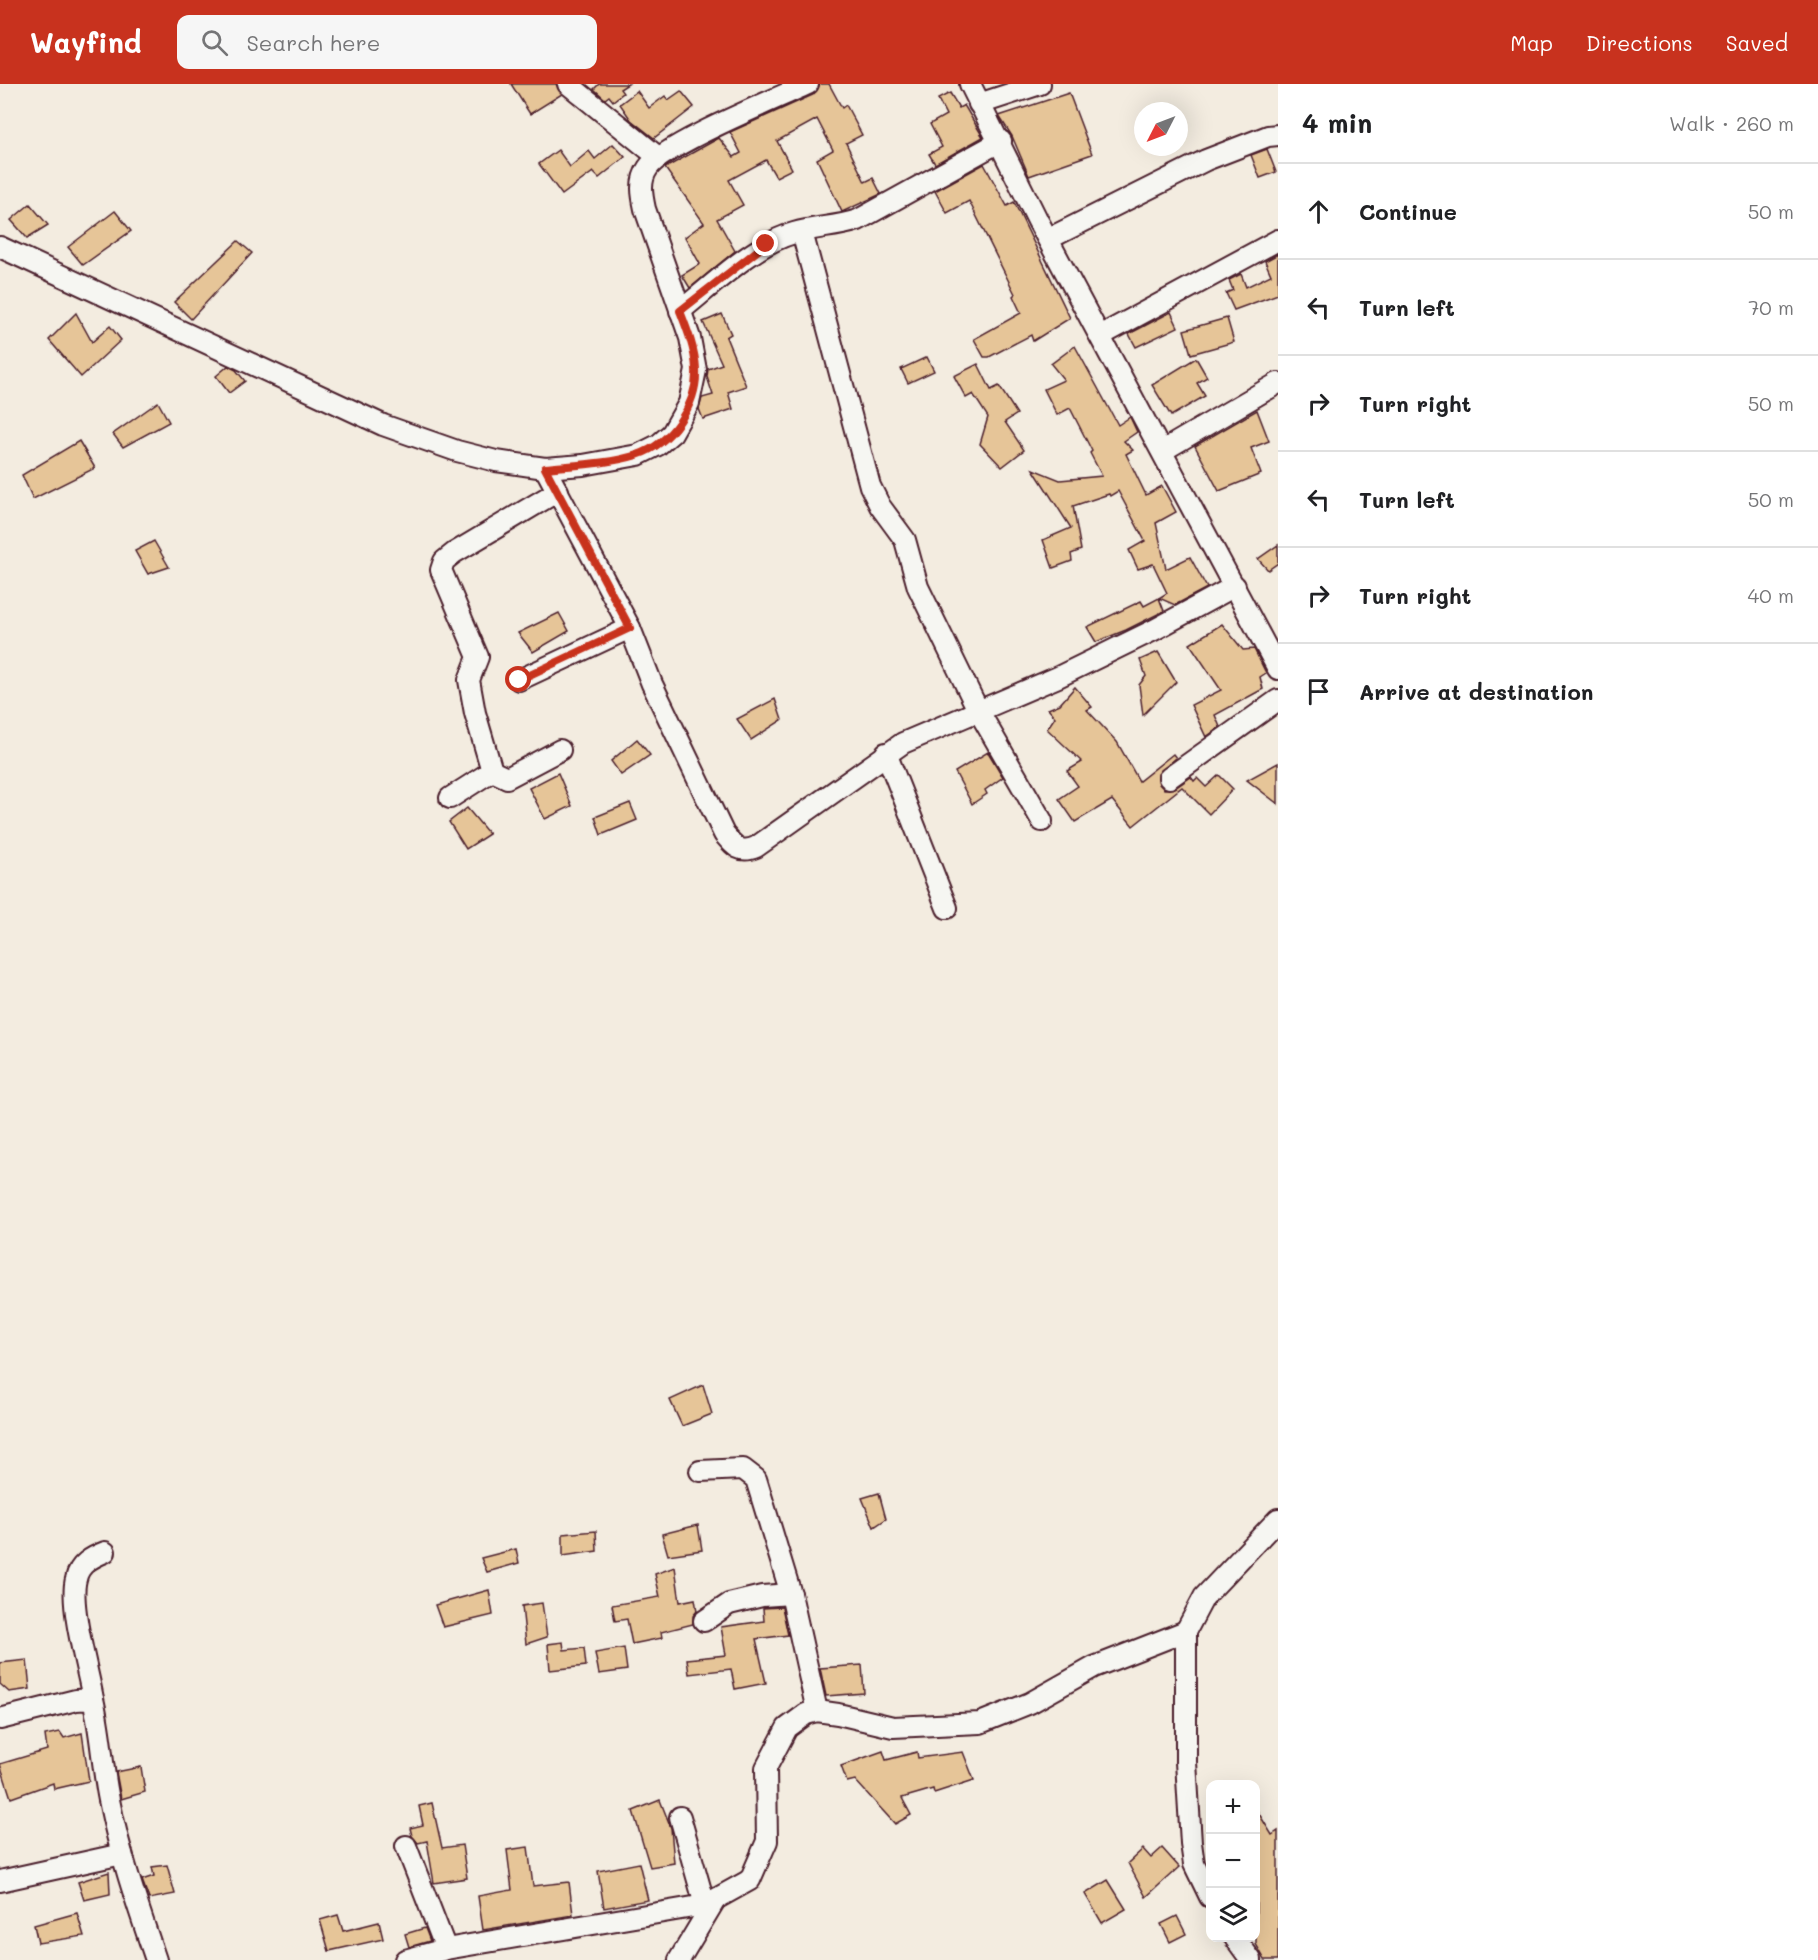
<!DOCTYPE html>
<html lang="en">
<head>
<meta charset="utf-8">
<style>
	:root { --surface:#fff; --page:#f6f6f6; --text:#202124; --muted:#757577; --line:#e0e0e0; --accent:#c8321e }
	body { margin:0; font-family:Mali,sans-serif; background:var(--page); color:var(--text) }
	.controls { position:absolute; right:18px; bottom:18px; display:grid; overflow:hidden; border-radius:12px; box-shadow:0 6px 24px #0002 }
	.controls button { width:54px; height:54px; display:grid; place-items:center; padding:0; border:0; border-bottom:2px solid var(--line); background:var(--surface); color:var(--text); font:30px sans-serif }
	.compass { position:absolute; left:1134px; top:18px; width:54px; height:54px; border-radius:50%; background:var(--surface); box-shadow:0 6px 24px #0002; rotate:228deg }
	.stop { position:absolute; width:18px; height:18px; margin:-14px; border:4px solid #c8321e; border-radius:50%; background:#fff }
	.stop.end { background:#c8321e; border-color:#fff; box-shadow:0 2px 6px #0008 }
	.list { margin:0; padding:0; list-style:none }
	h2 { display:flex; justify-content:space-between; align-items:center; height:78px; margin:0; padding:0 24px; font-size:26px }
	h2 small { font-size:20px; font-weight:400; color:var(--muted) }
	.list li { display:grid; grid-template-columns:39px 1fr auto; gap:18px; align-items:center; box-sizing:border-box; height:96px; padding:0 24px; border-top:2px solid var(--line) }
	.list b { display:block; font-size:22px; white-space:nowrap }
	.list em { font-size:20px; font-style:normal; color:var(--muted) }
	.icon { flex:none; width:33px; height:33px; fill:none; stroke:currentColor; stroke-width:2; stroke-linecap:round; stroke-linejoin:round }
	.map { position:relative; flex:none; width:1278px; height:1876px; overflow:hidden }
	header { display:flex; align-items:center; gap:36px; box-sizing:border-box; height:84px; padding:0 30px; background:var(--accent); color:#fff }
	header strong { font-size:28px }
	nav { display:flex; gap:33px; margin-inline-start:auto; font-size:21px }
	.search { width:420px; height:54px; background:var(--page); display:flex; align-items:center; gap:15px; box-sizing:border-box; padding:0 21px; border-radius:12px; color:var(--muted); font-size:22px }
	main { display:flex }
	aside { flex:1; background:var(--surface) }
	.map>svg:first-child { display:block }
</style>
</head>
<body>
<header>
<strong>Wayfind</strong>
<div class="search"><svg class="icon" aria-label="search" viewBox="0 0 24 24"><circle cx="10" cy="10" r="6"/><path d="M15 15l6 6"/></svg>Search here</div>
<nav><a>Map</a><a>Directions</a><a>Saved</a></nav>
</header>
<main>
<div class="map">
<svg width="1278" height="1876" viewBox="0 0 1278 1876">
	<rect width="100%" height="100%" fill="#f3ece0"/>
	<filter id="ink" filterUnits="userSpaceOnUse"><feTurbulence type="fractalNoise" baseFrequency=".0167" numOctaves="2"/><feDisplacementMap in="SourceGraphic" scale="12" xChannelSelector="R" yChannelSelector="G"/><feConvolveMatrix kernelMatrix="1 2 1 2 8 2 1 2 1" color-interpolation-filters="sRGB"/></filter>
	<g filter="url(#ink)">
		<!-- building -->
		<g fill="#e6c598" stroke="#4a1f2b" stroke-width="1.5">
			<path d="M511,0H556L562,10L530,30Z"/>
			<path d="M599,0H628L620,5L623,9L613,17L609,12L605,15L594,5Z"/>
			<path d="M820,0H829L842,24L846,21L862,51L846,59L865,98L873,94L881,110L842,128L817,75L833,66L817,35L777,57L792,85L776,93L766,76L729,96L743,121L717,135L735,167L690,204L682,191L700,180L685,153L704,139L665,84L719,54L734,73L741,69L730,48L813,11Z"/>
			<path d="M637,7L649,24L665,12L668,16L681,7L694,23L654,54L631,36L620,20Z"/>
			<path d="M950,9L959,24L964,21L983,53L935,80L929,70L942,63L930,40L946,31L938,15Z"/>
			<path d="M1069,9L1092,70L1029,92L1012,52L999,32Z"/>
			<path d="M613,60L625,73L599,94L593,88L562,111L539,80L558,66L570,83L589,67L595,75Z"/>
			<path d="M1267,65L1276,88L1260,94L1251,71Z"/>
			<path d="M984,80L1007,122L1014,118L1070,234L1033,257L1031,251L989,273H984L974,255L1021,229L1013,212L1015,210L969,117L947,129L935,107Z"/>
			<path d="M30,120L48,141L27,154L11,136Z"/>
			<path d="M115,127L131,147L83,181L68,163Z"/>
			<path d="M238,157L252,169L191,235L174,218Z"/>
			<path d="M1278,170V210L1234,226L1226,209L1233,206L1229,196L1241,190L1246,203L1271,191L1265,177Z"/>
			<path d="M1171,228L1178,243L1136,263L1129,250Z"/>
			<path d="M76,229L92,258L110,242L121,256L81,293L49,256Z"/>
			<path d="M722,230L731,250L726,253L746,302L728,308L733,325L703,335L699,325L702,314L713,311L707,293L708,285L722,280L703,238Z"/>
			<path d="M1227,234L1234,258L1191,270L1184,246Z"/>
			<path d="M1075,262L1118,341L1130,333L1137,348L1124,357L1133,366L1126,370L1146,411L1162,402L1176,428L1156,439L1166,485L1190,473L1207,504L1175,521L1159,514L1167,509L1153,480L1138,485L1129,466L1145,457L1118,407L1110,412L1109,410L1073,422L1081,466L1071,470L1072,477L1053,484L1043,456L1071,444L1033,385L1060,396L1102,392L1090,369L1092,367L1070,324L1057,331L1044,305L1064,296L1051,280Z"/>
			<path d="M927,273L934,287L908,299L901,285Z"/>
			<path d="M1196,274L1207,293L1197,299L1205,312L1171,332L1152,301Z"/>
			<path d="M978,280L991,306L999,302L1017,330L1005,338L1024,366L1002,383L980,360L988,333L973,310L966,314L954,292Z"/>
			<path d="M228,282L236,286L245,297L229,309L216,292Z"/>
			<path d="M158,318L169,338L123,363L113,350Z"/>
			<path d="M1257,326L1269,357L1251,364L1261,390L1219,407L1195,362Z"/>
			<path d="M79,357L95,384L33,415L22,391Z"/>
			<path d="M154,457L169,483L148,490L135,467Z"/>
			<path d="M1278,461V479L1268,486L1258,475Z"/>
			<path d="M1159,514L1164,527L1126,546L1096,558L1087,543L1141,517L1144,522Z"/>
			<path d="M559,529L569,547L533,568L518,549Z"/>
			<path d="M1222,540L1243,566L1254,565L1266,589L1260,593L1263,605L1215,631L1220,643L1206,653L1191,621L1221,606L1190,560Z"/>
			<path d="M1158,568L1176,598L1143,631L1139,601L1146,592L1140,576Z"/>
			<path d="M1075,603L1092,623L1087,626L1117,658L1139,697L1173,670L1176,674L1158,690L1159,700L1164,705L1175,704L1191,693L1194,697L1197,694L1206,703L1219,691L1233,705L1209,730L1182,703L1133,742L1112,716L1075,738L1059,715L1078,702L1067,687L1082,678L1047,645L1055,633L1048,625L1060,620Z"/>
			<path d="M775,615L782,636L751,656L737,635Z"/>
			<path d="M637,655L650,671L621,691L611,677Z"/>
			<path d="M988,668L1003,693L985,706L987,710L972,720L955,688Z"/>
			<path d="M1278,679V720L1247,696Z"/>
			<path d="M558,689L572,722L545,735L529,704Z"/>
			<path d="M630,719L637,736L601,751L595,733Z"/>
			<path d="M467,724L489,750L466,765L449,738Z"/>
			<path d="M703,1301L712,1330L682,1342L670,1316Z"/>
			<path d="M879,1409L886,1435L874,1443L862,1414Z"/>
			<path d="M698,1441L702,1466L668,1471L662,1450Z"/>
			<path d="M596,1447L597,1467L563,1472V1450Z"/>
			<path d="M516,1465L519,1479L487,1488L481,1474Z"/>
			<path d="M675,1483L680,1518L695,1515L697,1527L693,1532V1540L661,1548L662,1554L632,1560L627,1535L615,1537L612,1521L660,1513L655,1490Z"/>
			<path d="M489,1506L493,1531L443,1543L435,1521Z"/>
			<path d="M542,1519L547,1553L526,1560L522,1522Z"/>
			<path d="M782,1523L788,1551L756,1555L766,1599L735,1605L731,1585L689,1590L687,1575L726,1571L721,1543L764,1537L763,1524Z"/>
			<path d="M563,1558L564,1566L584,1564L586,1582L550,1586L548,1560Z"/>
			<path d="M624,1564L627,1586L599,1590L595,1569Z"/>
			<path d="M27,1576L30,1605L9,1608L0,1600V1579Z"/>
			<path d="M862,1581L864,1609L826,1612L820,1584Z"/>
			<path d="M60,1648L64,1654L82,1649L89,1697L54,1705L53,1699L11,1714L0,1680L47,1666L45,1651Z"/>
			<path d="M883,1667L886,1676L917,1668L918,1674L963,1668L974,1696L934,1709L933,1705L902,1714L911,1731L895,1740L855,1696L847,1698L841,1682Z"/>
			<path d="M141,1683L145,1708L121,1715L116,1688Z"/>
			<path d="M660,1716L671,1744L674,1779L650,1783L633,1727Z"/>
			<path d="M432,1719L442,1764L462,1761L467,1794L434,1799L427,1757L418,1759L412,1752L410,1744L423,1741L419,1722Z"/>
			<path d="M1256,1725L1272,1751L1278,1747V1876H1265L1256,1860Z"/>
			<path d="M528,1763L533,1802L569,1798L573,1831L483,1846L478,1812L512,1806L507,1766Z"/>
			<path d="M1162,1764L1179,1783L1146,1813L1128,1779L1143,1765L1151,1774Z"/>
			<path d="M639,1779L648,1816L604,1824L598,1787Z"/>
			<path d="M167,1781L175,1810L149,1815L142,1796L154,1792L152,1783Z"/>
			<path d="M109,1788L110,1810L84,1816L78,1798Z"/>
			<path d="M1108,1796L1126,1825L1102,1839L1085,1810Z"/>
			<path d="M77,1829L84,1852L38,1859L34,1841Z"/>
			<path d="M338,1831L343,1847L379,1838L383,1855L329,1867L320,1836Z"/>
			<path d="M1177,1832L1186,1850L1170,1858L1161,1840Z"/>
			<path d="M425,1844L430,1857L409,1863L405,1850Z"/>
		</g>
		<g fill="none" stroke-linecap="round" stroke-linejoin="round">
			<defs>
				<g id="minor">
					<path d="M568,0L658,73"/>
					<path d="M970,0L1038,137L1278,585"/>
					<path d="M979,20L1040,0"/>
					<path d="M802,148L870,402L880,422L905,456L918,503L978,626L1042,737"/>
					<path d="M1048,155L1206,76L1268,52L1278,51"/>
					<path d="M0,163L383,341L457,367L496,377L545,384L583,381L638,371L658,361L672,349L689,319L696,286L690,254L645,125C642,111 639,97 648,84C663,61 776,15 808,0"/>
					<path d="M680,227C713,201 754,160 794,149C815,143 837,143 858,136L1001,57"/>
					<path d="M1100,252L1278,156"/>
					<path d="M1162,367L1278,299"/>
					<path d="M545,384L630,544L652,600L724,750C734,762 740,770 756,763L903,659L1058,593L1154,546L1235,502"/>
					<path d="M519,596L630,544"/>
					<path d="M886,669L947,824"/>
					<path d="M492,687L475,629L469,596L478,573L441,486L444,477L454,469L558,407"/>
					<path d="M1169,694L1278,616"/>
					<path d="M450,714L492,687L507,694L560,666"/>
					<path d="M700,1387L743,1385L756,1395L791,1510L817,1627"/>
					<path d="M704,1537L729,1520L762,1512L791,1510"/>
					<path d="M93,1615C88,1586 69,1521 76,1495C79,1480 92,1473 105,1468"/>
					<path d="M0,1635L76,1616L93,1615C101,1648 102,1682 109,1716C120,1771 138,1823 156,1876"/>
					<path d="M680,1733L705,1821"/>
					<path d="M406,1762L446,1865"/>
					<path d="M0,1797L122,1770"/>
					<path d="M1210,1813L1194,1780L1191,1759L1186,1678V1547L1204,1513L1278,1435"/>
					<path d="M1235,1854L1251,1876"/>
					<path d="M405,1876L446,1865L705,1821L750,1796L767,1757L766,1684L787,1644L806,1630L817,1627L838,1630L893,1643L980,1639L1030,1619L1094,1583L1186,1547"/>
					<path d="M679,1876L715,1816"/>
				</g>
			</defs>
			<!-- minor casing -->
			<use href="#minor" stroke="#4a1f2b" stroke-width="24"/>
			<!-- minor -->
			<use href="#minor" stroke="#f6f6f2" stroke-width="20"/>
		</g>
	</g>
	<g fill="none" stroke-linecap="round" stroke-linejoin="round" filter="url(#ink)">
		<!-- route -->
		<path stroke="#c8321e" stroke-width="8" d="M519,596L630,544L545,384C575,381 608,380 637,371C671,360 698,320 696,285C695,265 687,245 680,227L766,160"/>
	</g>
</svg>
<div class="controls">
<button>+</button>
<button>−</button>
<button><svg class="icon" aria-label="layers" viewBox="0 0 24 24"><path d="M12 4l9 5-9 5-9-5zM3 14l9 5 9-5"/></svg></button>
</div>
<svg class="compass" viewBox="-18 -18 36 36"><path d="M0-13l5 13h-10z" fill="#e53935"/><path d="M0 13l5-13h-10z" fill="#757577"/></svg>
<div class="stop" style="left:519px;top:596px"></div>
<div class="stop end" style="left:766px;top:160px"></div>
</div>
<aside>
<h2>4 min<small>Walk · 260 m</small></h2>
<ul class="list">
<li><svg class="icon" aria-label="ahead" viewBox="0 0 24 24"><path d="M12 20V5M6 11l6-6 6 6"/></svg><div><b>Continue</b></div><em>50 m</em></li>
<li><svg class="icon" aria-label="left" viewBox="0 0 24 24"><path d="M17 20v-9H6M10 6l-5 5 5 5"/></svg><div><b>Turn left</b></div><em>70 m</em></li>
<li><svg class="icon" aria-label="right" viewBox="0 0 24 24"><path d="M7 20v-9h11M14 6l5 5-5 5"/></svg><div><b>Turn right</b></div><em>50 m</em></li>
<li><svg class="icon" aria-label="left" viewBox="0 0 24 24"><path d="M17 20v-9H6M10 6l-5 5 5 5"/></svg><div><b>Turn left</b></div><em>50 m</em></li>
<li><svg class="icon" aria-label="right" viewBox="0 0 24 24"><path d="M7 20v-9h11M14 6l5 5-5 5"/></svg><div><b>Turn right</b></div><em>40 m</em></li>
<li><svg class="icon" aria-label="arrive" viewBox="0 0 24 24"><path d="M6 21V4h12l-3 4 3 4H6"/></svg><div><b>Arrive at destination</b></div></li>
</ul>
</aside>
</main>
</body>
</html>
